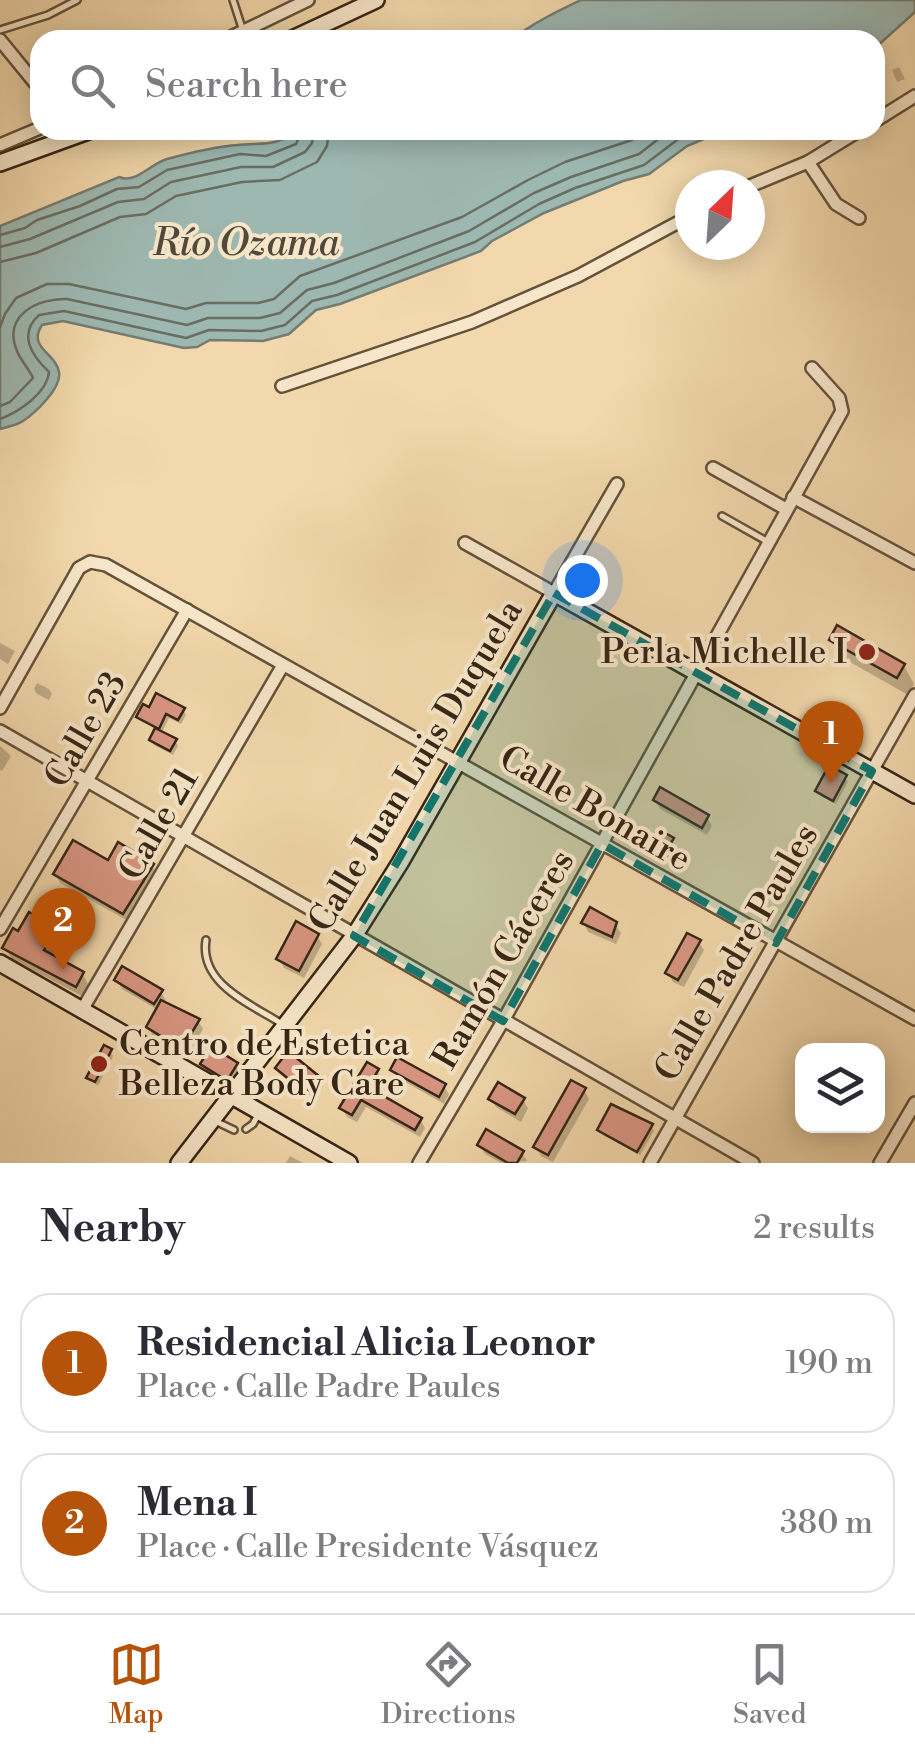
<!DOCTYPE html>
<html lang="en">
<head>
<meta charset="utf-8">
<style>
	:root { --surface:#fff; --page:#f7f7f7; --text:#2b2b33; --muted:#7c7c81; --line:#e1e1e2; --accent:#b45309 }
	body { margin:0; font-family:"Libre Bodoni",serif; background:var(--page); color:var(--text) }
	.controls { position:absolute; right:30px; bottom:30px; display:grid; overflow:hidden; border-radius:20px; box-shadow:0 5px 25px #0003 }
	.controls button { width:90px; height:90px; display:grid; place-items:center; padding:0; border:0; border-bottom:2px solid var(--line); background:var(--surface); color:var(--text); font:50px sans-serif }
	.compass { position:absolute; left:675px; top:170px; width:90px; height:90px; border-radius:50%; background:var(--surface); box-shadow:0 5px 25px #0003; rotate:25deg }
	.you { position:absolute; left:582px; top:580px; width:35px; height:35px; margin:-25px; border:8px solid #fff; border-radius:50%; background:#1a73e8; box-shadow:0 0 0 15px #1a73e833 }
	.badge { display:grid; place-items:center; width:65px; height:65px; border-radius:50%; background:var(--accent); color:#fff; font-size:32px; font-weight:700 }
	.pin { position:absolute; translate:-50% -82px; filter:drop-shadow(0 2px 5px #0008) }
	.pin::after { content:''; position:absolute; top:52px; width:35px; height:30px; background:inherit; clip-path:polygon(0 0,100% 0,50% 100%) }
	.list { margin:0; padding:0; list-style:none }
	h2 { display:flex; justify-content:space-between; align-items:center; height:130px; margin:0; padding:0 40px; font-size:42px }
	h2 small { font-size:32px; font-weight:400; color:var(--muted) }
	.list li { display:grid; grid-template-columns:65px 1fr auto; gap:30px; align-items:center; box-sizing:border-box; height:140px; margin:0 20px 20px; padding:0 20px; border:2px solid var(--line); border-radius:30px }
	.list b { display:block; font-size:38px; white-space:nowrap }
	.list p { margin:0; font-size:32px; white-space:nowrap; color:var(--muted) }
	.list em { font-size:32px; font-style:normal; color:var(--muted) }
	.icon { flex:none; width:55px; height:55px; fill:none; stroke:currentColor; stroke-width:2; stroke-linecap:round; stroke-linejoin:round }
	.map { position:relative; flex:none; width:915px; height:1163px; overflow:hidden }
	.search { position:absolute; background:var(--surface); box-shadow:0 5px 25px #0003; left:30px; right:30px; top:30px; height:110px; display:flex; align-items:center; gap:25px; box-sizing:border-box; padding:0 35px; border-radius:30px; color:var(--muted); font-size:38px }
	.sheet { height:450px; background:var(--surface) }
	nav { display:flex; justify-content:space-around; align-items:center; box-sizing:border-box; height:140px; border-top:2px solid var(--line); background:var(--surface); font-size:28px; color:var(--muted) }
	nav a { display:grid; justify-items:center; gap:5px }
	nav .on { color:var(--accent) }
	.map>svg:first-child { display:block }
</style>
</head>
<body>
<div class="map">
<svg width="915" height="1163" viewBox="0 0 915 1163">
	<rect width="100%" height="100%" fill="#f2d8ac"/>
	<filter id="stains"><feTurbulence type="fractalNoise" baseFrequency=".002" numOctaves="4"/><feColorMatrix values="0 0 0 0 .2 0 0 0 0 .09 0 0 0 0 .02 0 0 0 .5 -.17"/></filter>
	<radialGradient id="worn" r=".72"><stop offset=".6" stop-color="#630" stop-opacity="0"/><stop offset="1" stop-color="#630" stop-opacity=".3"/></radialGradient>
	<!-- water -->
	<g fill="#9db8b1" stroke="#747d72" stroke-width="2.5">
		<path d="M581,0H915V12L875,48V40H511C533,23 556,12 581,0Z"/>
		<path d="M295,130H725L687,146L649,174L623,181L544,213L492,241L481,251L340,304L316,310L289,334L263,341L210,340L197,347L184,348L63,321L42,325C27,348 56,353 59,372C62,388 35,413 23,421C17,425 7,427 0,429V226L119,177C136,184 150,164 167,159C189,153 214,147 237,145C259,142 278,148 295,130Z"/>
	</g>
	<!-- shadow -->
	<g fill="#0003">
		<path d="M899,67L905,79L897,82L892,70Z"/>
		<path d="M832,640L904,666L914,684L908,695L843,658Z"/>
		<path d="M0,643L15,651L8,664L0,659Z"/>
		<path d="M37,683L49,689L52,694L49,700L37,694L34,689Z"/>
		<path d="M183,710L186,715L181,724L169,718L161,734L175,741L178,746L173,755L154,745L151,740L157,730L139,717Z"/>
		<path d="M0,746L11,756L2,771L0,770Z"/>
		<path d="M845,777L848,782L836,804L821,796L818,791Z"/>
		<path d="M655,800L707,817L712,826L707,835L660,809Z"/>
		<path d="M672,840L675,845L664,865L651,857L648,852Z"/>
		<path d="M109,863L152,866L157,874L128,921L60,883L55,874Z"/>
		<path d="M584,923L615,924L621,933L616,944L588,932Z"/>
		<path d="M55,929L61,940L52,957L82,973L88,984L82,996L12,959L5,948Z"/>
		<path d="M317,935L322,944L304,978L284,968L279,959Z"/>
		<path d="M699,942L704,950L684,987L673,982L668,973Z"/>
		<path d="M117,980L161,992L166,1001L164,1004L198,1021L203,1029L188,1056L153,1036L148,1027L158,1010L122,989Z"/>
		<path d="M110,1051L113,1056L98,1086L89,1078Z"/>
		<path d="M203,1064L236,1065L241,1073L235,1084L228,1085L208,1073Z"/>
		<path d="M278,1068L318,1078L323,1087L312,1100L283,1076Z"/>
		<path d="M393,1070L444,1086L449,1094L444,1104L398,1078Z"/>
		<path d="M377,1071L382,1080L374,1094L420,1119L425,1128L420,1137L366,1107L357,1122L347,1117L342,1108Z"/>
		<path d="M584,1090L589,1099L553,1162L541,1156L536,1147Z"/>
		<path d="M491,1099L523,1100L528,1108L521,1122L496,1107Z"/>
		<path d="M651,1125L654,1131L640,1155L603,1135L600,1130Z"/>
		<path d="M480,1145L522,1153L527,1161L501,1163L485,1154Z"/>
		<path d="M290,1156L303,1163H286Z"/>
	</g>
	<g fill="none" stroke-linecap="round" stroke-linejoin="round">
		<!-- shore -->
		<g stroke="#6a6e62" stroke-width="2.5">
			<path d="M0,235L25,228L37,220L80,206L117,189L139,187L167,170L240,154L266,156L296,144L302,130"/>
			<path d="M0,247L30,239L118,202L144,199L171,182L241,167H273L305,152L312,143L314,130"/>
			<path d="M0,262L36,253L120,217L146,214L176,196L242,182L280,180L317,162L327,146L329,130"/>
			<path d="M0,327L5,314L16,298L47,284H69L186,309L206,303H258L274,299L300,276L462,217L528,180L565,162L632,140L645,130"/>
			<path d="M0,406L10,402L33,378C29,369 21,361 17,351C2,315 38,298 67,299L187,325L208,318H260L280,313L307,290L334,283L469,231L534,193L571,177L639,154L670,130"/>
			<path d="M0,419C19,412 47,393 49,372C31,355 18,334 39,315L64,311L186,338L209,330L261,331L285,325L312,301L337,295L475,242L539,204L575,188L644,165L681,137L699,130"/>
		</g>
	</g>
	<!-- building -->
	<g fill="#d99683" stroke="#362514" stroke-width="2.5">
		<path d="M837,625L905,664L897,678L829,640Z"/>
		<path d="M156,693L185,708L178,720L166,714L159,729L136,717L143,704L149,707Z"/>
		<path d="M155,728L177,739L170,751L149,740Z"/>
		<path d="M829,765L847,775L833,801L815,791Z"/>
		<path d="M660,787L709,815L702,828L653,800Z"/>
		<path d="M658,829L674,838L660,861L645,852Z"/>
		<path d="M73,840L108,860L118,842L154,864L123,914L53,874Z"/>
		<path d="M590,907L617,922L612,937L581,923Z"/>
		<path d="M29,912L57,927L44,950L84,972L76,987L2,948L13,928L18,931Z"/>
		<path d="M296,921L319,934L299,971L276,959Z"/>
		<path d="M687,933L701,940L678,980L665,973Z"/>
		<path d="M122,966L163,990L154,1004L114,980Z"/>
		<path d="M161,1000L200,1019L182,1049L146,1027Z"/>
		<path d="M104,1045L112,1049L95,1082L86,1078Z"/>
		<path d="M211,1046L238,1063L230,1076L221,1077L200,1064Z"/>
		<path d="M288,1051L320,1077L306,1093L275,1068Z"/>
		<path d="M397,1057L446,1084L439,1097L390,1070Z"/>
		<path d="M367,1062L379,1069L368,1087L422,1118L415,1130L361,1100L352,1115L339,1108Z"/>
		<path d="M571,1080L586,1088L548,1155L533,1147Z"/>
		<path d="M498,1082L525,1098L515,1114L488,1099Z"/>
		<path d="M611,1104L653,1124L637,1152L597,1130Z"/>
		<path d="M486,1129L524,1151L517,1163H508L477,1145Z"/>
	</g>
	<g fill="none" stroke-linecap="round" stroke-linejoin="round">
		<defs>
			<g id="lane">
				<path d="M233,0L242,28"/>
				<path d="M0,30L48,15L77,0"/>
				<path d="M722,516L768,542"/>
				<path d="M206,940C199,984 251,1004 282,1024"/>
				<path d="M215,1121L234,1130"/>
				<path d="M246,1129L253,1124L259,1113"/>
			</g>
			<g id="street">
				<path d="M0,40L40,89"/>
				<path d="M225,40L308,0"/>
				<path d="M875,121L915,96"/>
				<path d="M0,145L40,128"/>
				<path d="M808,162L836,204L859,218"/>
				<path d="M750,186L808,162L860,130"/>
				<path d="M282,386L472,322L578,276L690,216"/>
				<path d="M713,468L786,509"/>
				<path d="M793,497L915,563"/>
				<path d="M465,543L554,593L617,484"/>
				<path d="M0,708L79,568L90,562L106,565L915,1019"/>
				<path d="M0,731L753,1163"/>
				<path d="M0,929L187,610"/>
				<path d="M82,1010L283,665"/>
				<path d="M419,1163L503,1021L842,411L839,398L812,368"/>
				<path d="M650,1163L915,695"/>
				<path d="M880,1163L915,1103"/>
			</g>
			<g id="secondary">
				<path d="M290,40L376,0"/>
				<path d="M0,163L91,130"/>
				<path d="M0,963L349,1163"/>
				<path d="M179,1163L354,936L400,863L554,593L915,795"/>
			</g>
		</defs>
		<!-- lane casing -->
		<use href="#lane" stroke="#65523a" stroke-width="10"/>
		<!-- street casing -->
		<use href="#street" stroke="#65523a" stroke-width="16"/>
		<!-- secondary casing -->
		<use href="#secondary" stroke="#362514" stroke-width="20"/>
		<!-- lane -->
		<use href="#lane" stroke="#f7e6c9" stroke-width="5"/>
		<!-- street -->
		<use href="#street" stroke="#f7e6c9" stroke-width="11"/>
		<!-- secondary -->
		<use href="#secondary" stroke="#f7e6c9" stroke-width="15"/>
	</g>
	<!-- marked area -->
	<path fill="#0f766e" fill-opacity="0.2" stroke="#0f766e" stroke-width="8" stroke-dasharray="20 12" stroke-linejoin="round" d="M554,593L872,771L776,943L602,844L503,1021L354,936Z"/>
	<!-- markers -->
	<g fill="#8f2418" stroke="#f7e6c9" stroke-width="4">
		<circle cx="867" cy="652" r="10"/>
		<circle cx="99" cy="1064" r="10"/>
	</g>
	<g text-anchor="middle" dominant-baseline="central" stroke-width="8" stroke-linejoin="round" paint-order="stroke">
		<!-- poi labels -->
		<g font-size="35" fill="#362514" stroke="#f7e6c9" text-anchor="end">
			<text x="847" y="652">Perla Michelle I</text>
			<text x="119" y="1044" text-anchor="start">Centro de Estetica<tspan x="119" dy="40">Belleza Body Care</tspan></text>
		</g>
		<!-- street labels -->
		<g font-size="35" fill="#362514" stroke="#f7e6c9">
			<text transform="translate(86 730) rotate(-60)">Calle 23</text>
			<text transform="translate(416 766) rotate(-59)">Calle Juan Luis Duquela</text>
			<text transform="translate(595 809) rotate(30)">Calle Bonaire</text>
			<text transform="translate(159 824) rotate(-60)">Calle 21</text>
			<text transform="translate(737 953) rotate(-60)">Calle Padre Paules</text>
			<text transform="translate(504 960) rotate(-60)">Ramón Cáceres</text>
		</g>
		<!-- water labels -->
		<g font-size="38" font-style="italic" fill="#504a3b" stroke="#f7e6c9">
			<text x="246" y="243">Río Ozama</text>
		</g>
	</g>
	<rect width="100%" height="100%" filter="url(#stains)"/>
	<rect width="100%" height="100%" fill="url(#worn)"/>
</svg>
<div class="controls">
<button><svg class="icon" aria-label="layers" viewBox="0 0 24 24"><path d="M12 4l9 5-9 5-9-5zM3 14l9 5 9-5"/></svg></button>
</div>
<svg class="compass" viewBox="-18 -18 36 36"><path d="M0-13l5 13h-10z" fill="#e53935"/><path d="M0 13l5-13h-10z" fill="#7c7c81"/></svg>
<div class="you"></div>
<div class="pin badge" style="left:831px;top:783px">1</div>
<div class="pin badge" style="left:63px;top:970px">2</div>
<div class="search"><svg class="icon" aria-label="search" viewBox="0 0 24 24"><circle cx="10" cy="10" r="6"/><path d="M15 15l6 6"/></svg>Search here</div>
</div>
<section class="sheet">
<h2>Nearby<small>2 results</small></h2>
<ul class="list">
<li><span class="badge">1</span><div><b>Residencial Alicia Leonor</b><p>Place · Calle Padre Paules</p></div><em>190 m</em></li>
<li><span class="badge">2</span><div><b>Mena I</b><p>Place · Calle Presidente Vásquez</p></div><em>380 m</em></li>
</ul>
</section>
<nav>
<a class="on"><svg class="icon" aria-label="map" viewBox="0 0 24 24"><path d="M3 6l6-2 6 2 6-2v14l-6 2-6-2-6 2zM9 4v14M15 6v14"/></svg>Map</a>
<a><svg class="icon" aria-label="directions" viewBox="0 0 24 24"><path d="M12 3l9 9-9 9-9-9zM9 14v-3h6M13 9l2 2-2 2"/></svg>Directions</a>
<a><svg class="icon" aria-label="saved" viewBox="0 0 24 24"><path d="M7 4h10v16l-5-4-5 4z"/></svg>Saved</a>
</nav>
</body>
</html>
